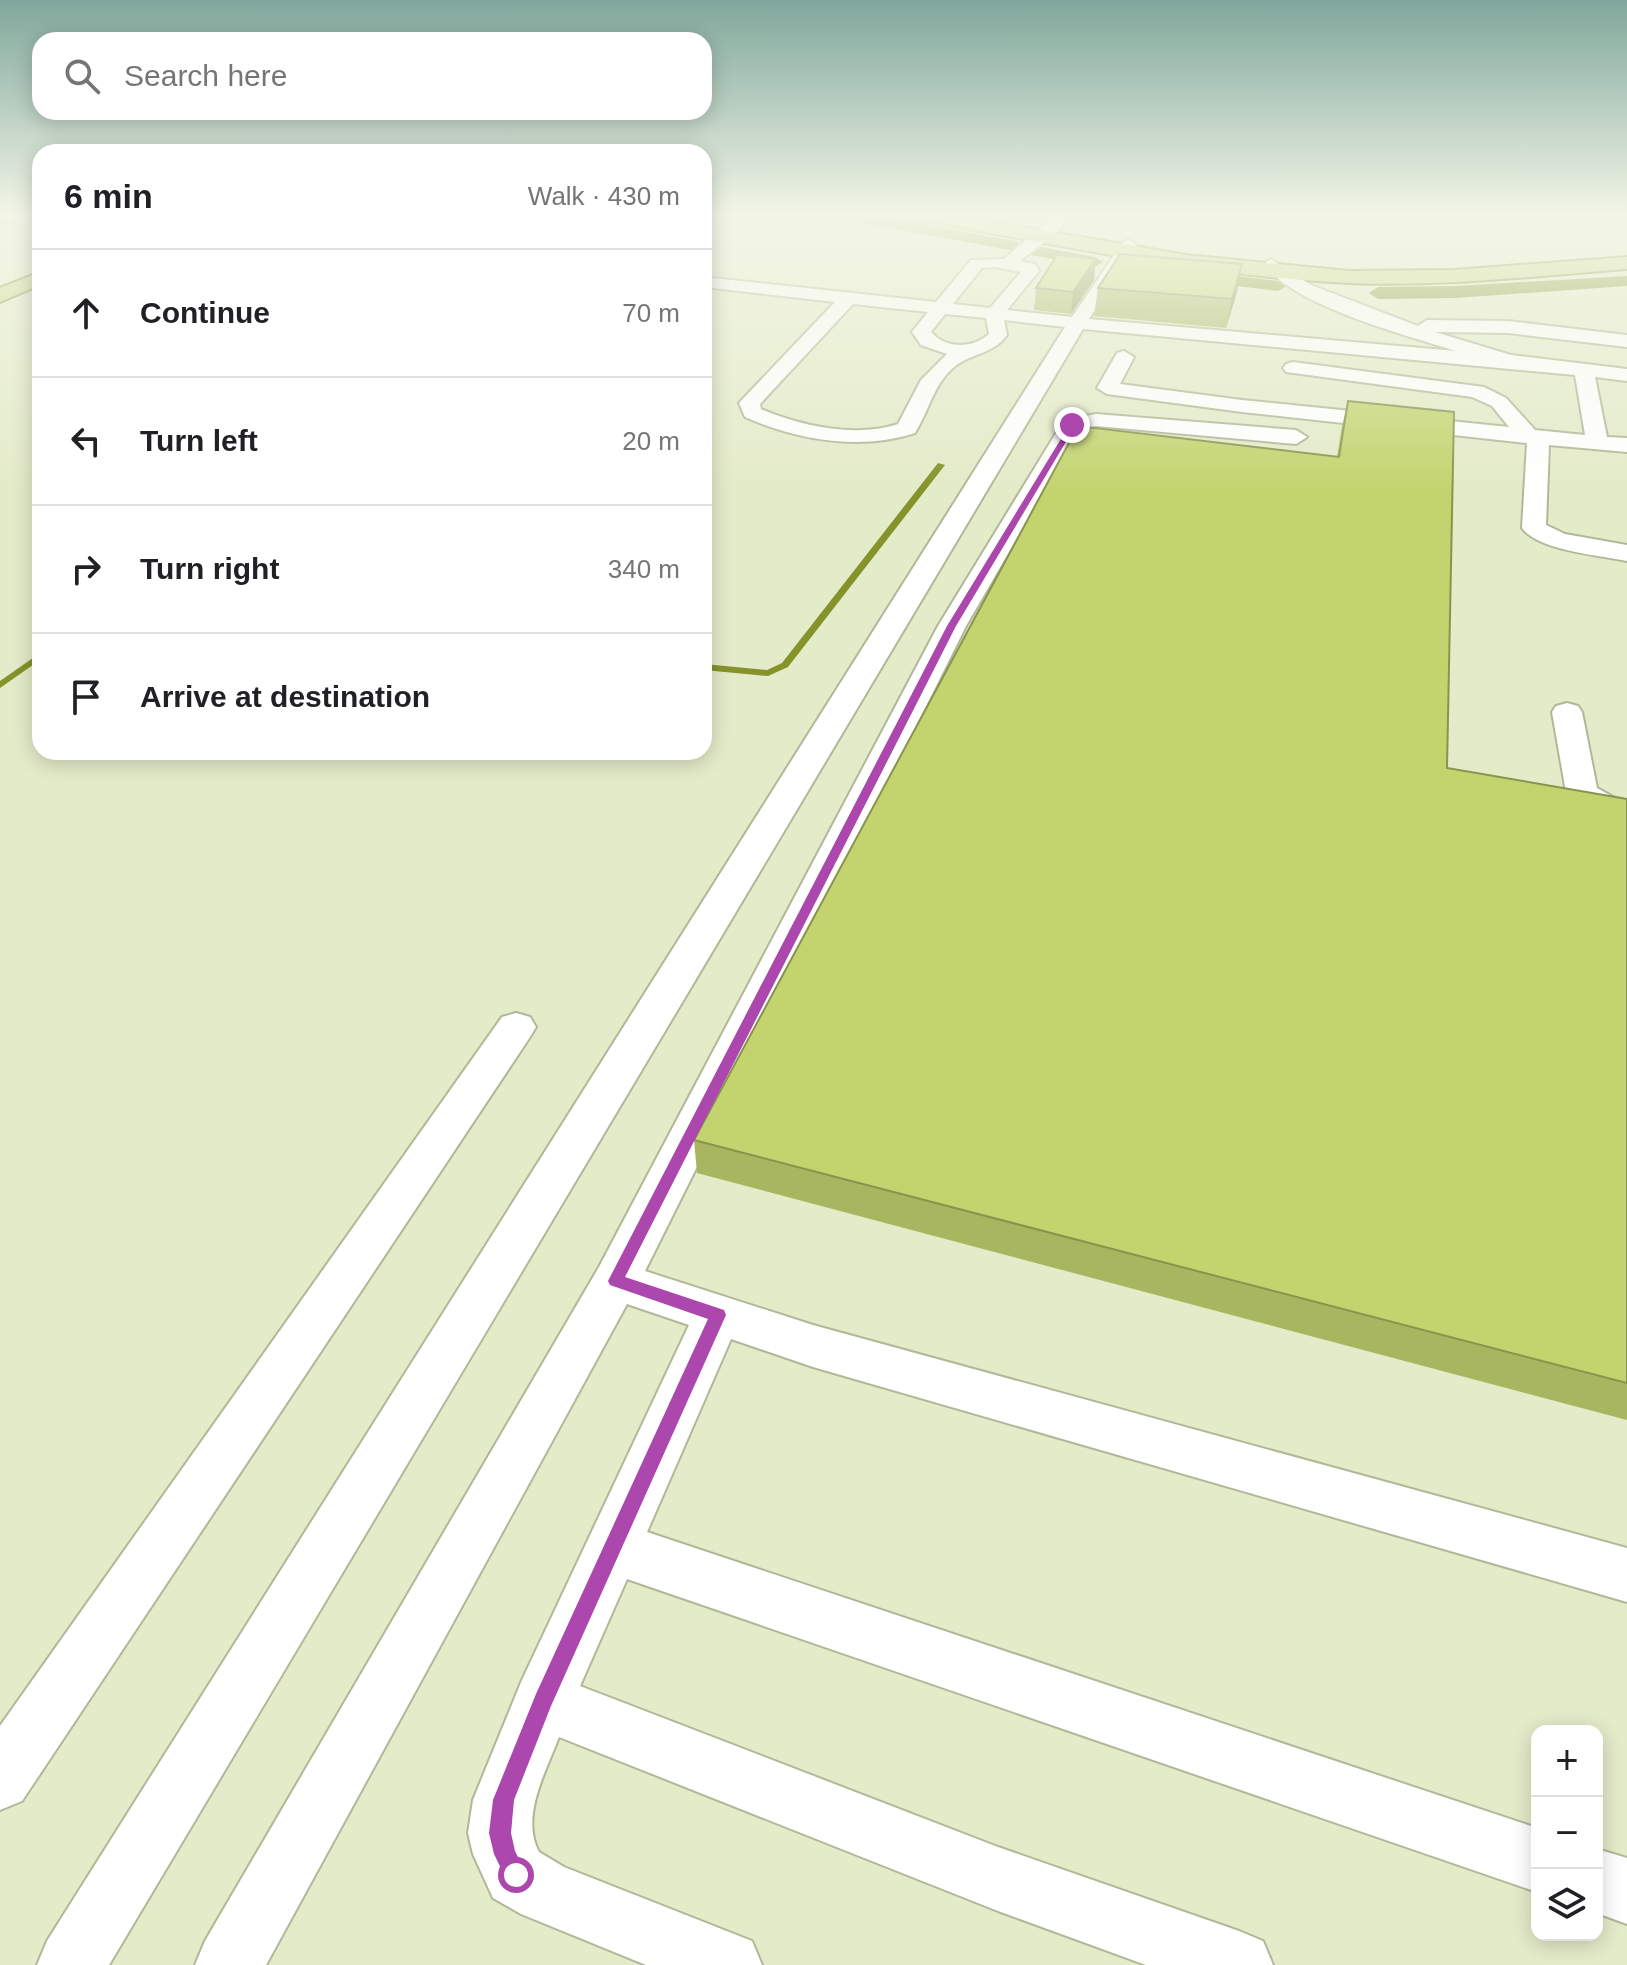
<!DOCTYPE html>
<html lang="en">
<head>
<meta charset="utf-8">
<style>
	:root { --surface:#fff; --page:#f6f6f6; --text:#202124; --muted:#757577; --line:#e0e0e0 }
	body { margin:0; font-family:Helvetica,sans-serif; background:var(--page); color:var(--text) }
	.controls { position:absolute; right:24px; bottom:24px; display:grid; overflow:hidden; border-radius:16px; box-shadow:0 4px 20px #0003 }
	.controls button { width:72px; height:72px; display:grid; place-items:center; padding:0; border:0; border-bottom:2px solid var(--line); background:var(--surface); color:var(--text); font:40px sans-serif }
	.stop { position:absolute; width:24px; height:24px; margin:-18px; border:6px solid #ab47ad; border-radius:50%; background:#fff }
	.stop.end { background:#ab47ad; border-color:#fff; box-shadow:0 2px 8px #0008 }
	.list { margin:0; padding:0; list-style:none }
	h2 { display:flex; justify-content:space-between; align-items:center; height:104px; margin:0; padding:0 32px; font-size:34px }
	h2 small { font-size:26px; font-weight:400; color:var(--muted) }
	.list li { display:grid; grid-template-columns:52px 1fr auto; gap:24px; align-items:center; box-sizing:border-box; height:128px; padding:0 32px; border-top:2px solid var(--line) }
	.list b { display:block; font-size:30px; white-space:nowrap }
	.list em { font-size:26px; font-style:normal; color:var(--muted) }
	.icon { flex:none; width:44px; height:44px; fill:none; stroke:currentColor; stroke-width:2; stroke-linecap:round; stroke-linejoin:round }
	.map { position:relative; flex:none; width:1627px; height:1965px; overflow:hidden }
	.search { position:absolute; background:var(--surface); box-shadow:0 4px 20px #0003; left:32px; top:32px; width:680px; height:88px; display:flex; align-items:center; gap:20px; box-sizing:border-box; padding:0 28px; border-radius:24px; color:var(--muted); font-size:30px }
	.panel { position:absolute; background:var(--surface); box-shadow:0 4px 20px #0003; left:32px; top:144px; width:680px; height:616px; border-radius:24px }
	.map>svg:first-child { display:block }
</style>
</head>
<body>
<div class="map">
<svg width="1627" height="1965" viewBox="0 0 1627 1965">
	<rect width="100%" height="100%" fill="#e4ebc9"/>
	<g fill="none" stroke-linecap="round" stroke-linejoin="round">
		<!-- stream -->
		<g fill="#85932a" fill-rule="evenodd">
			<path d="M938,463L945,465L788,667L768,676L704,670V664L767,670L782,663Z"/>
			<path d="M40,653V660L0,688V681Z"/>
		</g>
		<!-- canal -->
		<g fill="#85932a" fill-rule="evenodd">
			<path d="M834,214H869L1015,241L1023,246L1015,251L842,219Z"/>
			<path d="M1032,245L1094,257L1103,262L1094,267L1026,254L1023,250L1026,246Z"/>
			<path d="M1185,270L1278,281L1287,286L1278,291L1179,279L1176,275Z"/>
			<path d="M1627,276V286L1455,298L1378,299L1369,293L1378,287L1455,286Z"/>
		</g>
		<defs>
			<g id="minor">
				<path d="M0,214H40V224L0,221Z"/>
				<path d="M1056,214H1072L1055,234L1020,261L1035,264L1039,271L1007,310L1072,317L1123,242L1129,240L1137,245L1089,319L1456,351C1403,334 1297,307 1263,264L1271,259L1311,285L1418,326L1427,320L1508,321L1627,335V347L1508,333L1435,332L1511,355L1627,369V381L1595,377L1607,437L1627,438V452L1549,445L1546,525L1565,534L1627,545V561C1600,555 1539,551 1522,528L1527,443L1242,412L1107,394L1097,388L1117,353L1124,351L1134,357L1120,384L1242,400L1509,427L1492,406L1472,397L1286,372L1283,368L1286,364L1293,362L1484,387L1506,398L1535,430L1585,435L1575,375L1083,329L109,1965H37L47,1941L1065,327L1004,320L1007,335C994,354 971,353 954,367C933,385 929,411 915,433C860,451 797,440 745,417L739,403L835,302L704,287V277L936,302L971,260L1004,259ZM995,267L1021,272L990,308L953,304L982,268ZM853,304L928,312L912,332L921,345L947,354L921,380L898,424C856,438 801,426 761,409L760,404ZM945,314L986,318L989,334C972,349 946,349 931,332Z"/>
				<path d="M1096,414L1296,430L1307,437L1296,444L1096,426L1080,430L966,626L645,1271L813,1325L1627,1548V1602L813,1367L731,1339L647,1532L1537,1828V1892L627,1579L580,1686L998,1847L1239,1931L1263,1941L1273,1965H1146L998,1911L559,1737C546,1771 520,1817 539,1852L564,1867L752,1941L762,1965H646L521,1914L493,1898L473,1854L468,1833L473,1800L522,1680L689,1325L627,1304L266,1965H195L205,1941L599,1267L938,626L1064,420Z"/>
				<path d="M1567,703L1578,706L1582,712L1597,788L1613,797L1627,801V821L1589,811L1566,792L1552,712L1556,706Z"/>
				<path d="M516,1013L530,1017L536,1027L530,1037L22,1801L0,1810V1726L502,1017Z"/>
				<path d="M1597,1849L1627,1858V1924L1597,1913Z"/>
			</g>
			<g id="major">
				<path d="M908,214H947L1186,255L1349,271L1453,270L1627,257V269C1535,276 1441,287 1349,283C1203,276 1060,246 917,219Z"/>
				<path d="M40,272V285L0,302V288Z"/>
			</g>
		</defs>
		<!-- minor casing -->
		<use href="#minor" stroke="#b1b898" stroke-width="4"/>
		<!-- major casing -->
		<use href="#major" stroke="#7a8728" stroke-width="4"/>
		<!-- minor -->
		<use href="#minor" fill="#fff" fill-rule="evenodd"/>
		<!-- major -->
		<use href="#major" fill="#c8d37f" fill-rule="evenodd"/>
	</g>
	<!-- wall -->
	<g fill="#a8b65f">
		<path d="M1094,280L1071,314L1034,310L1036,288Z"/>
		<path d="M1098,288L1237,292L1226,328L1094,316Z"/>
		<path d="M1348,401L1447,768L1627,799V1420L697,1173L694,1140L1337,457L1342,426Z"/>
	</g>
	<!-- shaded-wall -->
	<g fill="#88944e">
		<path d="M1096,259L1094,280L1071,314L1073,292Z"/>
		<path d="M1242,264L1237,292L1226,328L1232,299Z"/>
	</g>
	<!-- building -->
	<g fill="#c3d46f" stroke="#88944e" stroke-width="2">
		<path d="M1120,254L1242,264L1232,299L1098,288Z"/>
		<path d="M1057,255L1096,259L1073,292L1036,288Z"/>
		<path d="M1348,401L1454,412L1447,768L1627,799V1383L694,1140L1078,426L1339,457Z"/>
	</g>
	<!-- sky -->
	<linearGradient id="sky" x2="0" y2="1"><stop stop-color="#80a79c"/><stop offset="0.44" stop-color="#f3f6e7"/><stop offset="1" stop-color="#f3f6e7" stop-opacity="0"/></linearGradient>
	<rect width="1627" height="489" fill="url(#sky)"/>
	<!-- route -->
	<path fill="#ab47ad" d="M1070,424L1076,425L956,626L625,1277L724,1310L726,1315L551,1706L514,1800L511,1833L515,1851L527,1875L524,1883L516,1886L508,1883L494,1854L489,1833L493,1800L536,1694L708,1319L610,1285L608,1281L947,626Z"/>
</svg>
<div class="controls">
<button>+</button>
<button>−</button>
<button><svg class="icon" aria-label="layers" viewBox="0 0 24 24"><path d="M12 4l9 5-9 5-9-5zM3 14l9 5 9-5"/></svg></button>
</div>
<div class="stop" style="left:516px;top:1875px"></div>
<div class="stop end" style="left:1072px;top:425px"></div>
<div class="search"><svg class="icon" aria-label="search" viewBox="0 0 24 24"><circle cx="10" cy="10" r="6"/><path d="M15 15l6 6"/></svg>Search here</div>
<section class="panel">
<h2>6 min<small>Walk · 430 m</small></h2>
<ul class="list">
<li><svg class="icon" aria-label="ahead" viewBox="0 0 24 24"><path d="M12 20V5M6 11l6-6 6 6"/></svg><div><b>Continue</b></div><em>70 m</em></li>
<li><svg class="icon" aria-label="left" viewBox="0 0 24 24"><path d="M17 20v-9H6M10 6l-5 5 5 5"/></svg><div><b>Turn left</b></div><em>20 m</em></li>
<li><svg class="icon" aria-label="right" viewBox="0 0 24 24"><path d="M7 20v-9h11M14 6l5 5-5 5"/></svg><div><b>Turn right</b></div><em>340 m</em></li>
<li><svg class="icon" aria-label="arrive" viewBox="0 0 24 24"><path d="M6 21V4h12l-3 4 3 4H6"/></svg><div><b>Arrive at destination</b></div></li>
</ul>
</section>
</div>
</body>
</html>
